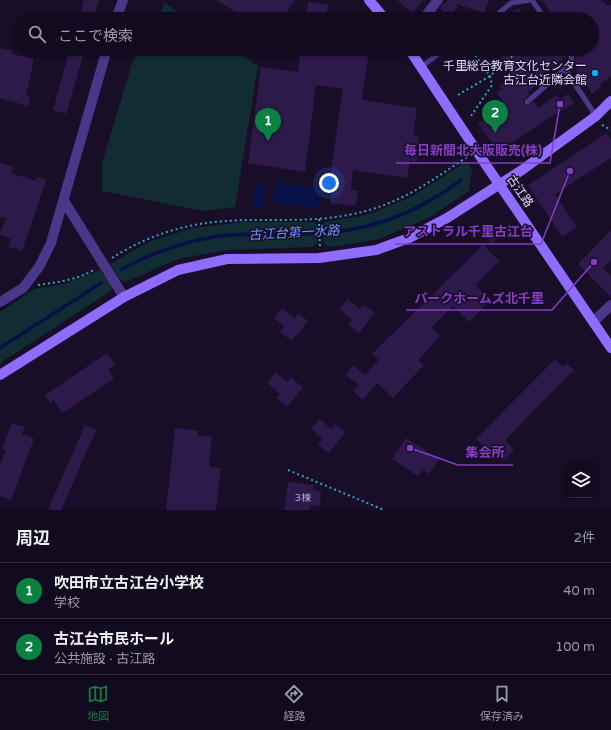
<!DOCTYPE html>
<html lang="ja">
<head>
<meta charset="utf-8">
<style>
	:root { --surface:#120a1e; --page:#1f182b; --text:#f1f3f6; --muted:#9c9aa4; --line:#312b3c; --accent:#0b8043 }
	body { margin:0; font-family:"Varela Round","Noto Sans JP",sans-serif; background:var(--page); color:var(--text) }
	.controls { position:absolute; right:12px; bottom:12px; display:grid; overflow:hidden; border-radius:8px; box-shadow:0 1px 3px #0004 }
	.controls button { width:36px; height:36px; display:grid; place-items:center; padding:0; border:0; border-bottom:1px solid var(--line); background:var(--surface); color:var(--text); font:20px sans-serif }
	.you { position:absolute; left:329px; top:183px; width:14px; height:14px; margin:-10px; border:3px solid #fff; border-radius:50%; background:#1a73e8; box-shadow:0 0 0 6px #1a73e833 }
	.badge { display:grid; place-items:center; width:26px; height:26px; border-radius:50%; background:var(--accent); color:#fff; font-size:13px; font-weight:700 }
	.pin { position:absolute; translate:-50% -33px; filter:drop-shadow(0 1px 2px #0008) }
	.pin::after { content:''; position:absolute; top:21px; width:14px; height:12px; background:inherit; clip-path:polygon(0 0,100% 0,50% 100%) }
	.list { margin:0; padding:0; list-style:none }
	h2 { display:flex; justify-content:space-between; align-items:center; height:52px; margin:0; padding:0 16px; font-size:17px }
	h2 small { font-size:13px; font-weight:400; color:var(--muted) }
	.list li { display:grid; grid-template-columns:26px 1fr auto; gap:12px; align-items:center; box-sizing:border-box; height:56px; padding:0 16px; border-top:1px solid var(--line) }
	.list b { display:block; font-size:15px; white-space:nowrap }
	.list p { margin:0; font-size:13px; white-space:nowrap; color:var(--muted) }
	.list em { font-size:13px; font-style:normal; color:var(--muted) }
	.icon { flex:none; width:22px; height:22px; fill:none; stroke:currentColor; stroke-width:2; stroke-linecap:round; stroke-linejoin:round }
	.map { position:relative; flex:none; width:611px; height:510px; overflow:hidden }
	.search { position:absolute; background:var(--surface); box-shadow:0 1px 3px #0004; left:12px; right:12px; top:12px; height:44px; display:flex; align-items:center; gap:10px; box-sizing:border-box; padding:0 14px; border-radius:22px; color:var(--muted); font-size:15px }
	.sheet { height:164px; background:var(--surface) }
	nav { display:flex; justify-content:space-around; align-items:center; box-sizing:border-box; height:56px; border-top:1px solid var(--line); background:var(--surface); font-size:11px; color:var(--muted) }
	nav a { display:grid; justify-items:center; gap:2px }
	nav .on { color:var(--accent) }
	.map>svg:first-child { display:block }
</style>
</head>
<body>
<div class="map">
<svg width="611" height="510" viewBox="0 0 611 510">
	<rect width="100%" height="100%" fill="#180e28"/>
	<!-- green -->
	<g fill="#112c32">
		<path d="M165,3L188,19H156Z"/>
		<path d="M139,49H232L258,66L235,207L203,211L102,191V163L133,60Z"/>
		<path d="M466,162L472,169L469,191L430,217L379,239L334,247L327,246L323,242L322,226L326,222L367,215L411,197Z"/>
		<path d="M243,222H314L317,225V243L312,247L227,250L178,259L125,282L120,280L110,264L149,242L193,228Z"/>
		<path d="M100,270L112,286L111,291L0,363V312L34,289L67,283Z"/>
	</g>
	<!-- water -->
	<g fill="#071148">
		<path d="M276,182L321,189L318,209L273,202Z"/>
		<path d="M256,183L266,184L263,207L252,205Z"/>
	</g>
	<g fill="none" stroke-linecap="round" stroke-linejoin="round">
		<!-- stream -->
		<g stroke="#071148" stroke-width="3.5">
			<path d="M122,269C156,251 191,238 231,235C264,233 298,236 331,232C379,228 423,209 461,180"/>
			<path d="M0,348L101,283"/>
		</g>
	</g>
	<!-- building -->
	<g fill="#2d194a">
		<path d="M84,0H99L93,19H79Z"/>
		<path d="M216,0H295L282,19H247Z"/>
		<path d="M397,0H423L413,13Z"/>
		<path d="M448,0H489L484,13L454,3L458,7L449,16L440,8Z"/>
		<path d="M542,0H600L604,2L607,5H611V76L600,85L601,87L592,94L573,64L576,57L570,49H592V19H555Z"/>
		<path d="M308,2L328,4L326,19H306Z"/>
		<path d="M519,8L526,19H501Z"/>
		<path d="M0,48L13,51L12,54L34,59L26,96L30,97L28,106L0,98Z"/>
		<path d="M70,49H85L66,114L53,110Z"/>
		<path d="M301,49H328L351,52L352,49H369L362,100L417,108L413,135L419,136L418,153L416,162L410,161L407,178L353,170L351,190L358,191L355,206L330,203L335,177H330L343,89L316,85L305,172L248,163L261,67L298,72Z"/>
		<path d="M497,49H561L566,57L530,82L534,87L528,92L530,95L524,99L523,103L527,106L534,101L538,108L557,95L560,99L568,94L574,103L566,109L565,108L498,152L478,123L505,104L497,93L502,89L499,85L510,78L507,74L511,71Z"/>
		<path d="M607,133L611,140V158L555,194L577,227L562,237L528,185Z"/>
		<path d="M0,163L13,167L11,173L36,181L37,177L46,180L22,251L8,247L11,239L0,235L6,218L0,217Z"/>
		<path d="M489,225L500,235L493,243L482,232Z"/>
		<path d="M611,230V260L603,268L611,276V297L578,264Z"/>
		<path d="M483,245L499,261L475,285L490,300L469,322L453,306L431,328L440,336L418,360L424,365L393,398L377,383L363,400L353,391L358,385L346,375L353,365L365,375L379,360L372,354Z"/>
		<path d="M348,299L360,309L364,305L375,313L359,333L348,324L352,320L339,309Z"/>
		<path d="M282,308L295,318L298,313L308,321L292,341L280,332L284,327L274,318Z"/>
		<path d="M107,353L115,365L108,369L114,379L62,413L54,400L50,403L45,395Z"/>
		<path d="M555,359L563,367L566,363L574,370L505,440L514,450L503,461L494,451L492,454L476,439Z"/>
		<path d="M276,372L287,382L291,377L303,388L287,407L276,398L280,394L267,383Z"/>
		<path d="M319,419L331,429L335,424L346,432L329,453L318,444L322,439L311,429Z"/>
		<path d="M12,423L25,427L22,434L34,439L11,500L0,496V465L6,450L2,449Z"/>
		<path d="M85,425L96,430L61,510H48Z"/>
		<path d="M175,428L198,431L197,435L212,437L209,464L210,467L221,468L216,510H166Z"/>
		<path d="M406,438L439,459L429,474L423,470L418,476L392,459Z"/>
		<path d="M288,482L313,485V490L321,491L320,506L311,505L310,510H284Z"/>
	</g>
	<g fill="none" stroke-linecap="round" stroke-linejoin="round">
		<!-- path -->
		<g stroke="#28a9c0" stroke-width="2" stroke-dasharray="2 3" stroke-linecap="butt">
			<path d="M458,95L490,76L505,62L522,49"/>
			<path d="M471,116L492,85L490,76L471,49"/>
			<path d="M602,125L611,130"/>
			<path d="M319,219L320,248"/>
			<path d="M112,258C146,236 186,223 227,221C267,218 308,223 348,215C397,206 427,184 467,157"/>
			<path d="M38,285C58,282 78,280 95,269"/>
			<path d="M288,470L384,510"/>
		</g>
		<!-- lane -->
		<g stroke="#4b368a" stroke-width="5">
			<path d="M532,0L545,19"/>
			<path d="M429,11L443,19"/>
			<path d="M492,19L511,3L531,0"/>
			<path d="M565,49L572,58L565,69L596,116"/>
			<path d="M421,67L444,50"/>
			<path d="M527,102L565,69"/>
		</g>
		<!-- street -->
		<g stroke="#4b368a" stroke-width="10">
			<path d="M116,19L123,0"/>
			<path d="M423,19L438,0"/>
			<path d="M64,201L124,297"/>
			<path d="M0,302L23,288L39,267L51,243L107,49"/>
			<path d="M593,322L611,305"/>
		</g>
		<!-- secondary -->
		<g stroke="#8f6cff" stroke-width="10">
			<path d="M369,0L385,19"/>
			<path d="M409,49L486,165L611,348"/>
			<path d="M0,375L124,297L178,270L227,259L319,258L376,250L409,238L447,218L522,170L596,116L611,101"/>
		</g>
	</g>
	<!-- markers -->
	<circle fill="#01afff" stroke="#180e28" stroke-width="1.5" cx="595" cy="73" r="4"/>
	<g text-anchor="middle" dominant-baseline="central" stroke-width="3" stroke-linejoin="round" paint-order="stroke">
		<!-- number labels -->
		<g font-size="10" fill="#b6a6d2">
			<text x="303" y="498">3棟</text>
		</g>
		<!-- poi labels -->
		<g font-size="12" fill="#e3d5ff" stroke="#180e28" text-anchor="end">
			<text x="587" y="66">千里総合教育文化センター<tspan x="587" dy="14">古江台近隣会館</tspan></text>
		</g>
		<!-- street labels -->
		<g font-size="12" fill="#e3d5ff" stroke="#180e28">
			<text transform="translate(520 191) rotate(55)">古江路</text>
		</g>
		<!-- water labels -->
		<g font-size="13" font-style="italic" fill="#6395ff" stroke="#180e28">
			<text transform="translate(294 233) rotate(-3)">古江台第一水路</text>
		</g>
	</g>
	<!-- callouts -->
	<path fill="none" stroke="#853dc5" stroke-width="1.5" d="M560 104L550 163H396M570 171L541 244H395M594 262L552 310H406M410 448L458 465H513"/>
	<g fill="#853dc5" stroke="#180e28" stroke-width="1.5">
		<circle cx="560" cy="104" r="4"/>
		<circle cx="570" cy="171" r="4"/>
		<circle cx="594" cy="262" r="4"/>
		<circle cx="410" cy="448" r="4"/>
	</g>
	<g font-size="13" text-anchor="middle" font-weight="bold" fill="#853dc5" stroke="#180e28" stroke-width="3" stroke-linejoin="round" paint-order="stroke">
		<text x="473" y="155">毎日新聞北大阪販売(株)</text>
		<text x="468" y="236">アストラル千里古江台</text>
		<text x="479" y="303">パークホームズ北千里</text>
		<text x="485" y="457">集会所</text>
	</g>
</svg>
<div class="controls">
<button><svg class="icon" aria-label="layers" viewBox="0 0 24 24"><path d="M12 4l9 5-9 5-9-5zM3 14l9 5 9-5"/></svg></button>
</div>
<div class="you"></div>
<div class="pin badge" style="left:268px;top:141px">1</div>
<div class="pin badge" style="left:495px;top:133px">2</div>
<div class="search"><svg class="icon" aria-label="search" viewBox="0 0 24 24"><circle cx="10" cy="10" r="6"/><path d="M15 15l6 6"/></svg>ここで検索</div>
</div>
<section class="sheet">
<h2>周辺<small>2件</small></h2>
<ul class="list">
<li><span class="badge">1</span><div><b>吹田市立古江台小学校</b><p>学校</p></div><em>40 m</em></li>
<li><span class="badge">2</span><div><b>古江台市民ホール</b><p>公共施設 · 古江路</p></div><em>100 m</em></li>
</ul>
</section>
<nav>
<a class="on"><svg class="icon" aria-label="map" viewBox="0 0 24 24"><path d="M3 6l6-2 6 2 6-2v14l-6 2-6-2-6 2zM9 4v14M15 6v14"/></svg>地図</a>
<a><svg class="icon" aria-label="directions" viewBox="0 0 24 24"><path d="M12 3l9 9-9 9-9-9zM9 14v-3h6M13 9l2 2-2 2"/></svg>経路</a>
<a><svg class="icon" aria-label="saved" viewBox="0 0 24 24"><path d="M7 4h10v16l-5-4-5 4z"/></svg>保存済み</a>
</nav>
</body>
</html>
